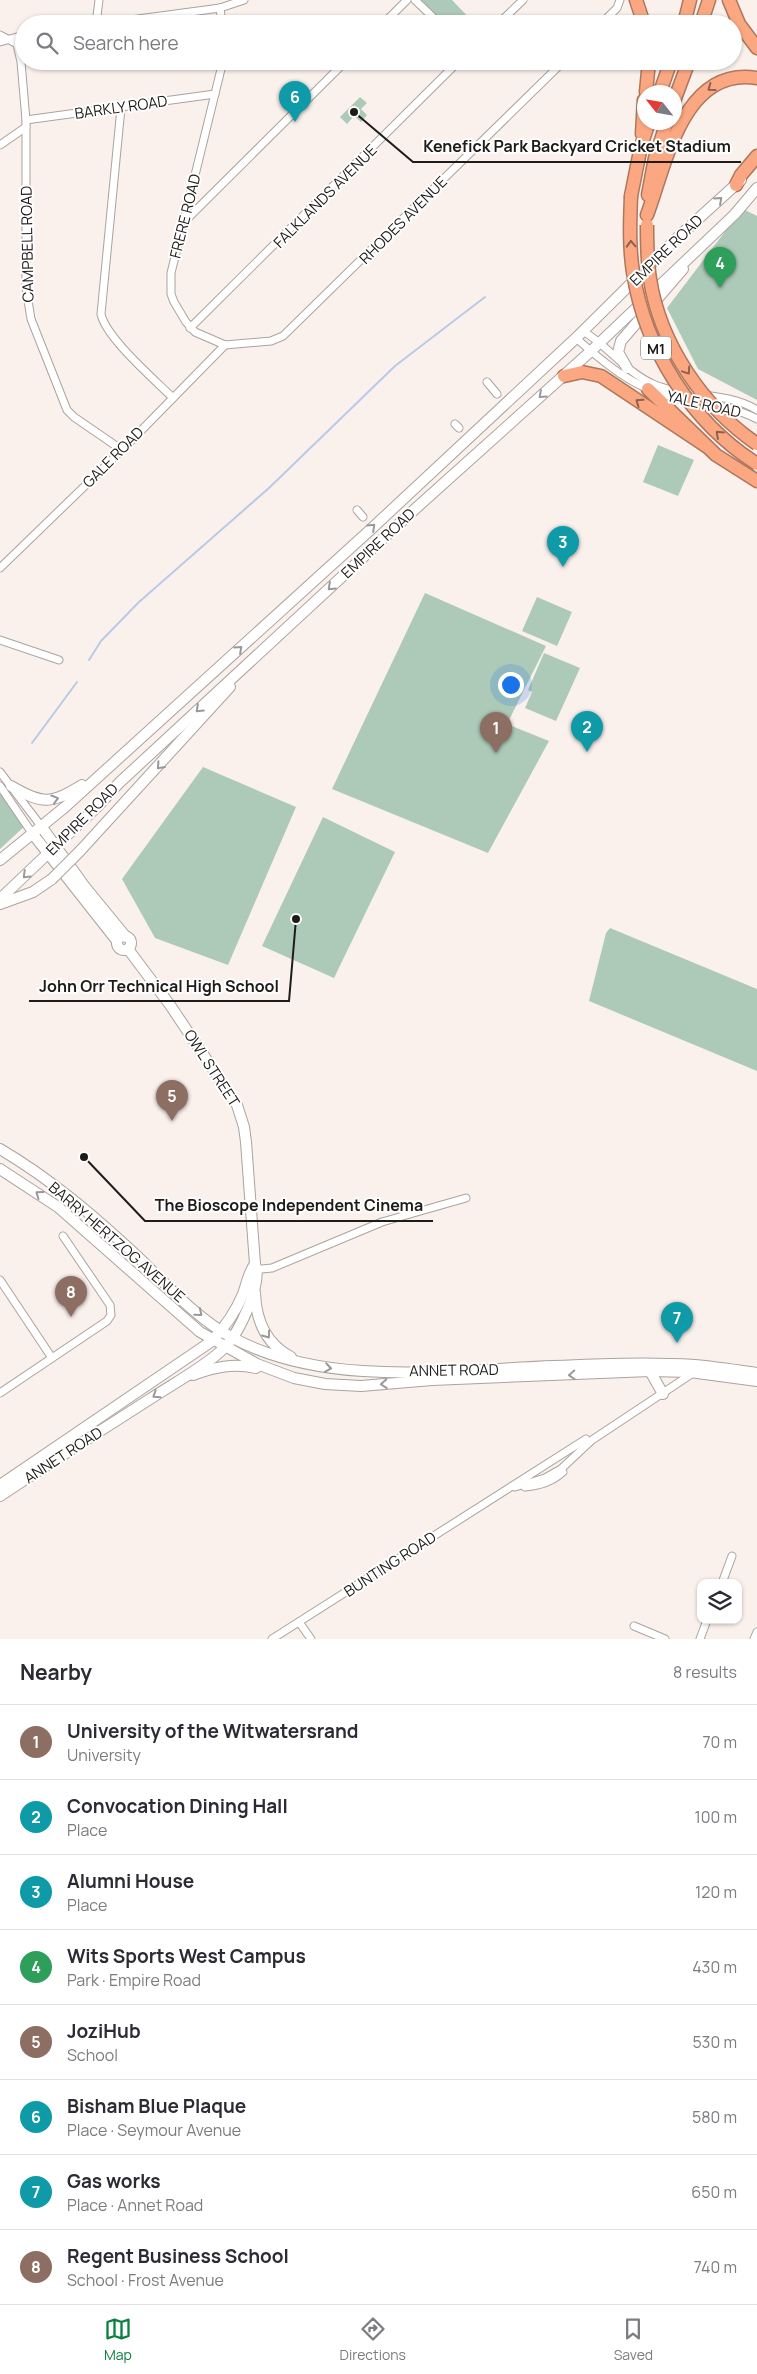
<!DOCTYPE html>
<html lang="en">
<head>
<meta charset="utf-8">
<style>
	:root { --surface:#fff; --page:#f7f7f7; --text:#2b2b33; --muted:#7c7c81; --line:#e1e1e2; --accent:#0b8043 }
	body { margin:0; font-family:Manrope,sans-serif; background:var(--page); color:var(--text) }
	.controls { position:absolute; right:15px; bottom:15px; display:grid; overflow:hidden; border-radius:10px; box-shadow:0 1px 4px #0004 }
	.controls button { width:45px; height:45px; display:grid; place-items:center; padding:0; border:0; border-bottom:1px solid var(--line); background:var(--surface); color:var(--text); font:25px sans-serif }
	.compass { position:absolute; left:637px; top:85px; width:45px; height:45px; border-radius:50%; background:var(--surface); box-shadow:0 1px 4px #0004; rotate:301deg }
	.you { position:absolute; left:510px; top:684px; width:18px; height:18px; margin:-12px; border:4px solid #fff; border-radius:50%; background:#1a73e8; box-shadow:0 0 0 8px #1a73e833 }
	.badge { display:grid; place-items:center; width:32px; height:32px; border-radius:50%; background:var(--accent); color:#fff; font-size:16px; font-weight:700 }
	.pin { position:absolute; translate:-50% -41px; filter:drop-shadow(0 1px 2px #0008) }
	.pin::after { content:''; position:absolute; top:26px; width:18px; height:15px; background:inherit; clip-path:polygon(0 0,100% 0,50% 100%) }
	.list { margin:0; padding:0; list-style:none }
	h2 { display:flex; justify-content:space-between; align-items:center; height:65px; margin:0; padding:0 20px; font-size:21px }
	h2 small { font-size:16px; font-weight:400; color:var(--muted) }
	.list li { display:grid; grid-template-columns:32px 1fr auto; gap:15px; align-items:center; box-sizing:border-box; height:75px; padding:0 20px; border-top:1px solid var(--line) }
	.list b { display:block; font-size:19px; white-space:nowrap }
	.list p { margin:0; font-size:16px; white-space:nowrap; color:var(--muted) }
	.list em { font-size:16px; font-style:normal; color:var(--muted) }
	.icon { flex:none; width:28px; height:28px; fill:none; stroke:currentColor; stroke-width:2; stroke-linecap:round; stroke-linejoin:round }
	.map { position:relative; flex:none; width:757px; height:1639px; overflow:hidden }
	.search { position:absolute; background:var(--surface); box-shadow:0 1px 4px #0004; left:15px; right:15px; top:15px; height:55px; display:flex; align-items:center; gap:12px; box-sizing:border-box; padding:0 18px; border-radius:28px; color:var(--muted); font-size:19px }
	.sheet { height:665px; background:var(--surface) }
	nav { display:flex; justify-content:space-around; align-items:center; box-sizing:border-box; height:70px; border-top:1px solid var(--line); background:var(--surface); font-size:14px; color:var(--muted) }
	nav a { display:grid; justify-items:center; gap:2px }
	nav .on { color:var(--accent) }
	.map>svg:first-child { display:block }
</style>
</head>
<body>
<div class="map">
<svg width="757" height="1639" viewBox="0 0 757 1639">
	<rect width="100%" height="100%" fill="#faf1ed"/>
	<!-- green -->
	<g fill="#adcab8">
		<path d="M421,0H452L475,24H445Z"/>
		<path d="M360,97L367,103L361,109L367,115L361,122L354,116L347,124L340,117Z"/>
		<path d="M745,210L757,216V400L698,369L667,308L727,229Z"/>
		<path d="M658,445L694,460L678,496L643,482Z"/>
		<path d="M425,593L546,646L507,724L549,741L488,853L332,789Z"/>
		<path d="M537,597L572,612L557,646L522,631Z"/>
		<path d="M544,653L580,668L556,721L525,708L532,692L528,690Z"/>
		<path d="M203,767L296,807L228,965L155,938L122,879Z"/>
		<path d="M0,790L28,823L0,849Z"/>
		<path d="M323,817L395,852L334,978L262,946Z"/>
		<path d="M610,928L757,989V1071L589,1001L606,933Z"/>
	</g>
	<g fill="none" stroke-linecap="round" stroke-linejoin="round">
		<!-- stream -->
		<g stroke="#b7cbe7" stroke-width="2">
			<path d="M89,660L101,641L139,602L269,488L395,366L485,297"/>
			<path d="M32,743L77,682"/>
		</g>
		<defs>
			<g id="street">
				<path d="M415,0L440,24"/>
				<path d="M220,8L222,24"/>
				<path d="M96,24L99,0"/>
				<path d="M101,24L220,8L244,0"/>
				<path d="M383,24L407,0"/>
				<path d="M498,24L523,0"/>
				<path d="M601,24L617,8L620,0"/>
				<path d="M0,35L17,44L21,62L26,120V288L31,319L67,410L74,417L122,450"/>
				<path d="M0,42L24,35"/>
				<path d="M223,61L171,273V294L174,302L186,322L195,332L225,345L271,341L283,336L564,61"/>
				<path d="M121,108L101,314C106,338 155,380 173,398"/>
				<path d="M26,120L215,94"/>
				<path d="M0,145L26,127"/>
				<path d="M185,221L346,61"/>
				<path d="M190,328L459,61"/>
				<path d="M583,331C608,346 626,372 653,384C686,398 726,391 757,410"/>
				<path d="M576,338C604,363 634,388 671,397C701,405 729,404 757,419"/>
				<path d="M487,382L497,394"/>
				<path d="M455,424L459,428"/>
				<path d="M357,510L363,517"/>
				<path d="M0,568L122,450L225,345"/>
				<path d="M0,640L59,660"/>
				<path d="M0,772L41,826"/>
				<path d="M0,786L32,833"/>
				<path d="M252,1270L272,1268L382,1222L466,1198"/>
				<path d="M0,1280L52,1358"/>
				<path d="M0,1393L107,1321L111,1315L110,1305L63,1236"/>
				<path d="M515,1487L545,1478L561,1469L592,1440L696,1371"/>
				<path d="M525,1487C540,1486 552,1482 563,1472"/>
				<path d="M722,1583L732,1556"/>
				<path d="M299,1622L311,1639"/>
				<path d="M634,1626L665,1639"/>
				<path d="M272,1639L586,1439"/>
				<path d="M700,1639L707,1620"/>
				<path d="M754,1639L757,1632"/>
			</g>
			<g id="secondary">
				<path d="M627,368L618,352L621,341L683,269"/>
				<path d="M11,786C43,805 51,804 82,785"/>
				<path d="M41,826L85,887L126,937"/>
				<path d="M32,833L117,941"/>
				<path d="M80,851L230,687"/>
				<path d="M0,860L65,807L369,531L576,338L677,238L741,180"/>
				<path d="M0,899L99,805L119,783L414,510L591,351L735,214L757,188"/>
				<path d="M0,904L33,892L52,879"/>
				<circle cx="124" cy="943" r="7"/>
				<path d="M0,1149C51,1179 95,1217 138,1257C167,1285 197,1319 233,1338C326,1388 451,1370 553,1366C600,1364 648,1362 695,1365C716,1367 736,1370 757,1373"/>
				<path d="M0,1169L58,1207L200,1332L257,1364L294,1378L325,1384L361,1386L432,1380L650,1371L690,1372L757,1381"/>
				<path d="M255,1293C256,1320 266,1344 291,1357"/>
				<path d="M650,1371L663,1394"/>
				<path d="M193,1375C215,1367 233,1363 256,1368"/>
				<path d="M0,1485L212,1341C225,1327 236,1311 243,1294C247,1283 248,1273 255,1264"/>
				<path d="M0,1496C50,1463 100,1431 150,1399C171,1385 208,1365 225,1347C239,1333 263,1283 255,1264L246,1142L244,1127L237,1105L170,1005L128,949"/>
			</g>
			<g id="highway">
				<path d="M636,0L644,24"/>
				<path d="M729,0L739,24L757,48"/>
				<path d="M684,24L690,0"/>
				<path d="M701,24L709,0"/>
				<path d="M646,92L649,61"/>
				<path d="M660,92L671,61"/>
				<path d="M674,101L689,61"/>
				<path d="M642,134L644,100"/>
				<path d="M736,185L741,175L757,156"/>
				<path d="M648,195L655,158L667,122"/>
				<path d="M631,196L641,146L649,122"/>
				<path d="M647,215C666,164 683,66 757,78"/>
				<path d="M564,376L582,372L601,376L706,446"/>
				<path d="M648,389L716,455L757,481"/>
			</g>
		</defs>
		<!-- street casing -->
		<use href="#street" stroke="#aba39f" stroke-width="9"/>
		<!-- secondary casing -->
		<use href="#secondary" stroke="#aba39f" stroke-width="12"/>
		<!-- highway casing -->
		<use href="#highway" stroke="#ae775d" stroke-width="15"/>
		<!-- street -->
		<use href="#street" stroke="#fff" stroke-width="7"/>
		<!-- secondary -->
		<use href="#secondary" stroke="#fff" stroke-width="10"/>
		<!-- highway -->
		<use href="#highway" stroke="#fba882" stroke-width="12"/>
		<defs>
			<path id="secondary-bridge" d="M52,879L80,851"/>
			<g id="highway-bridge">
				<path d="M631,196C630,221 629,247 633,272C645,349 691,422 757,464"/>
				<path d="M647,225C647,243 647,261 650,279C660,344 703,407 757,444"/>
			</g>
		</defs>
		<!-- secondary-bridge casing -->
		<use href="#secondary-bridge" stroke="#aba39f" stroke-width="12" stroke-linecap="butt"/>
		<!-- highway-bridge casing -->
		<use href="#highway-bridge" stroke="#ae775d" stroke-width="15" stroke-linecap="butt"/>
		<!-- secondary-bridge -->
		<use href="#secondary-bridge" stroke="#fff" stroke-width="10"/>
		<!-- highway-bridge -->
		<use href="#highway-bridge" stroke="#fba882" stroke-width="12"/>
	</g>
	<!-- one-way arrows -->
	<defs><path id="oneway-chevron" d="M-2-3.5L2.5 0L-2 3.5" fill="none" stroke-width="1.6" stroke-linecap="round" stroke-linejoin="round" transform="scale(1.25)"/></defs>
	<g stroke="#8c624e">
		<use href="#oneway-chevron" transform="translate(711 88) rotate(144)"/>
		<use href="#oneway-chevron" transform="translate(631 244) rotate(-92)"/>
		<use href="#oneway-chevron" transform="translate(687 371) rotate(56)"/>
		<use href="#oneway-chevron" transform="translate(639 402) rotate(-145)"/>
		<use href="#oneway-chevron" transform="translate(719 434) rotate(-137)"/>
	</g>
	<g stroke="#9a9898">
		<use href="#oneway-chevron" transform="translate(719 200) rotate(-42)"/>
		<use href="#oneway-chevron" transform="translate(542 395) rotate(138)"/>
		<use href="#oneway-chevron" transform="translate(372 527) rotate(-43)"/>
		<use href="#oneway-chevron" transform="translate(331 587) rotate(137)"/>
		<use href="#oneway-chevron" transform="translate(239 649) rotate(-42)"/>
		<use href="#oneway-chevron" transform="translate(199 709) rotate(137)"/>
		<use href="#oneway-chevron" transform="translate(160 766) rotate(132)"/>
		<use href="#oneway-chevron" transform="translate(55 799) rotate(-17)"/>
		<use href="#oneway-chevron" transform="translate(26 875) rotate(136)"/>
		<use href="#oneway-chevron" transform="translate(39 1194) rotate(-144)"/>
		<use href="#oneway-chevron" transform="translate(199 1313) rotate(39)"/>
		<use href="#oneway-chevron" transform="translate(267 1335) rotate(54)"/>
		<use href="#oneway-chevron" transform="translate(328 1368) rotate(8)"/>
		<use href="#oneway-chevron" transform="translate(572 1375) rotate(177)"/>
		<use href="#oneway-chevron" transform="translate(384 1384) rotate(176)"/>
		<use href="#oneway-chevron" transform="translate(156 1395) rotate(147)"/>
	</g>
	<g text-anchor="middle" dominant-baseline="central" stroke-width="4" stroke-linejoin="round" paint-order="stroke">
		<!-- shield labels -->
		<rect fill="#fff" stroke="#625f5e" stroke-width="1" x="641" y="336.5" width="30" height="23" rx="4"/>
		<g font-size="14" font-weight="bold" fill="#1e1b19">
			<text x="656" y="348">M1</text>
		</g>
		<!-- street labels -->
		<g font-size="15" fill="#1e1b19" stroke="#fff">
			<text transform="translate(121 107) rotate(-8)">BARKLY ROAD</text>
			<text transform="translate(325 196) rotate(-45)">FALKLANDS AVENUE</text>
			<text transform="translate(185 216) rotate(-76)">FRERE ROAD</text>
			<text transform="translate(403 220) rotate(-45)">RHODES AVENUE</text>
			<text transform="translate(27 244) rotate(-91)">CAMPBELL ROAD</text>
			<text transform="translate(666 250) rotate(-44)">EMPIRE ROAD</text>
			<text transform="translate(704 404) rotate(13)">YALE ROAD</text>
			<text transform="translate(113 457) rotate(-45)">GALE ROAD</text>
			<text transform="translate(378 543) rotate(-43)">EMPIRE ROAD</text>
			<text transform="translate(82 819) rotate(-45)">EMPIRE ROAD</text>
			<text transform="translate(212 1068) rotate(57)">OWL STREET</text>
			<text transform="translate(117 1242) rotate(41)">BARRY HERTZOG AVENUE</text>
			<text transform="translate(454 1370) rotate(-1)">ANNET ROAD</text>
			<text transform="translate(63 1455) rotate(-33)">ANNET ROAD</text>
			<text transform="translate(390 1564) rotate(-33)">BUNTING ROAD</text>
		</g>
	</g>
	<!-- callouts -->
	<path fill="none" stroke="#1e1b19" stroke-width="2" d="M354 112L413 162H741M296 919L289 1001H29M84 1157L145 1221H433"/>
	<g fill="#1e1b19" stroke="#fff" stroke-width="2">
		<circle cx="354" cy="112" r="5"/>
		<circle cx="296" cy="919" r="5"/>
		<circle cx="84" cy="1157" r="5"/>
	</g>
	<g font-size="16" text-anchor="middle" font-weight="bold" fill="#1e1b19" stroke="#fff" stroke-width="4" stroke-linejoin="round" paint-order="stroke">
		<text x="577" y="152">Kenefick Park Backyard Cricket Stadium</text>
		<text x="159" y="992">John Orr Technical High School</text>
		<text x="289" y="1211">The Bioscope Independent Cinema</text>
	</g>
</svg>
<div class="controls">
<button><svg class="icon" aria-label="layers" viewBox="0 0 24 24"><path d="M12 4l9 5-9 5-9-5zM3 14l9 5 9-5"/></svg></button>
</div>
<svg class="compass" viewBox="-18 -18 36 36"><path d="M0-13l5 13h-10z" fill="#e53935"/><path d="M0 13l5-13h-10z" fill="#7c7c81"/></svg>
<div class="you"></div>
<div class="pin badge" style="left:496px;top:753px;background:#8d6e63">1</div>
<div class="pin badge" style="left:587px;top:752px;background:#0f9aa8">2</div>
<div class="pin badge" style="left:563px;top:567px;background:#0f9aa8">3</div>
<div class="pin badge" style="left:720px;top:288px;background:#2e9e5b">4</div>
<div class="pin badge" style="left:172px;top:1121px;background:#8d6e63">5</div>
<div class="pin badge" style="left:295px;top:122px;background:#0f9aa8">6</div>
<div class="pin badge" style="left:677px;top:1343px;background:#0f9aa8">7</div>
<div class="pin badge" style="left:71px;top:1317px;background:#8d6e63">8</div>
<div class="search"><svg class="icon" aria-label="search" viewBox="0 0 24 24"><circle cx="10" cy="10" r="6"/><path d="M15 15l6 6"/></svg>Search here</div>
</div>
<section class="sheet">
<h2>Nearby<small>8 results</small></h2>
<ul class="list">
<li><span class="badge" style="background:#8d6e63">1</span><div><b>University of the Witwatersrand</b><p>University</p></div><em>70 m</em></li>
<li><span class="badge" style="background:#0f9aa8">2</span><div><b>Convocation Dining Hall</b><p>Place</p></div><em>100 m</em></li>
<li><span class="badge" style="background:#0f9aa8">3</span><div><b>Alumni House</b><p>Place</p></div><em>120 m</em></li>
<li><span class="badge" style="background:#2e9e5b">4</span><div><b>Wits Sports West Campus</b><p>Park · Empire Road</p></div><em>430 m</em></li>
<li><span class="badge" style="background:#8d6e63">5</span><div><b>JoziHub</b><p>School</p></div><em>530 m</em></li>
<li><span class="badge" style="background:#0f9aa8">6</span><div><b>Bisham Blue Plaque</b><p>Place · Seymour Avenue</p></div><em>580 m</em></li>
<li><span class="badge" style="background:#0f9aa8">7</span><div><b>Gas works</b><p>Place · Annet Road</p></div><em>650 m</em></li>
<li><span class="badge" style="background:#8d6e63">8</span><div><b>Regent Business School</b><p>School · Frost Avenue</p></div><em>740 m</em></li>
</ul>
</section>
<nav>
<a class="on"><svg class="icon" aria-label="map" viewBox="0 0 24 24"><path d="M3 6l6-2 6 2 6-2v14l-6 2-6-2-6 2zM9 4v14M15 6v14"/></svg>Map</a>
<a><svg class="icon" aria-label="directions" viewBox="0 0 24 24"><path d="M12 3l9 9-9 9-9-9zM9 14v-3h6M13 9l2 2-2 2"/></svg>Directions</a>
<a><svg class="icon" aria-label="saved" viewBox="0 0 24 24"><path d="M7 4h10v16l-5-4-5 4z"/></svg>Saved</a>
</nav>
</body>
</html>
